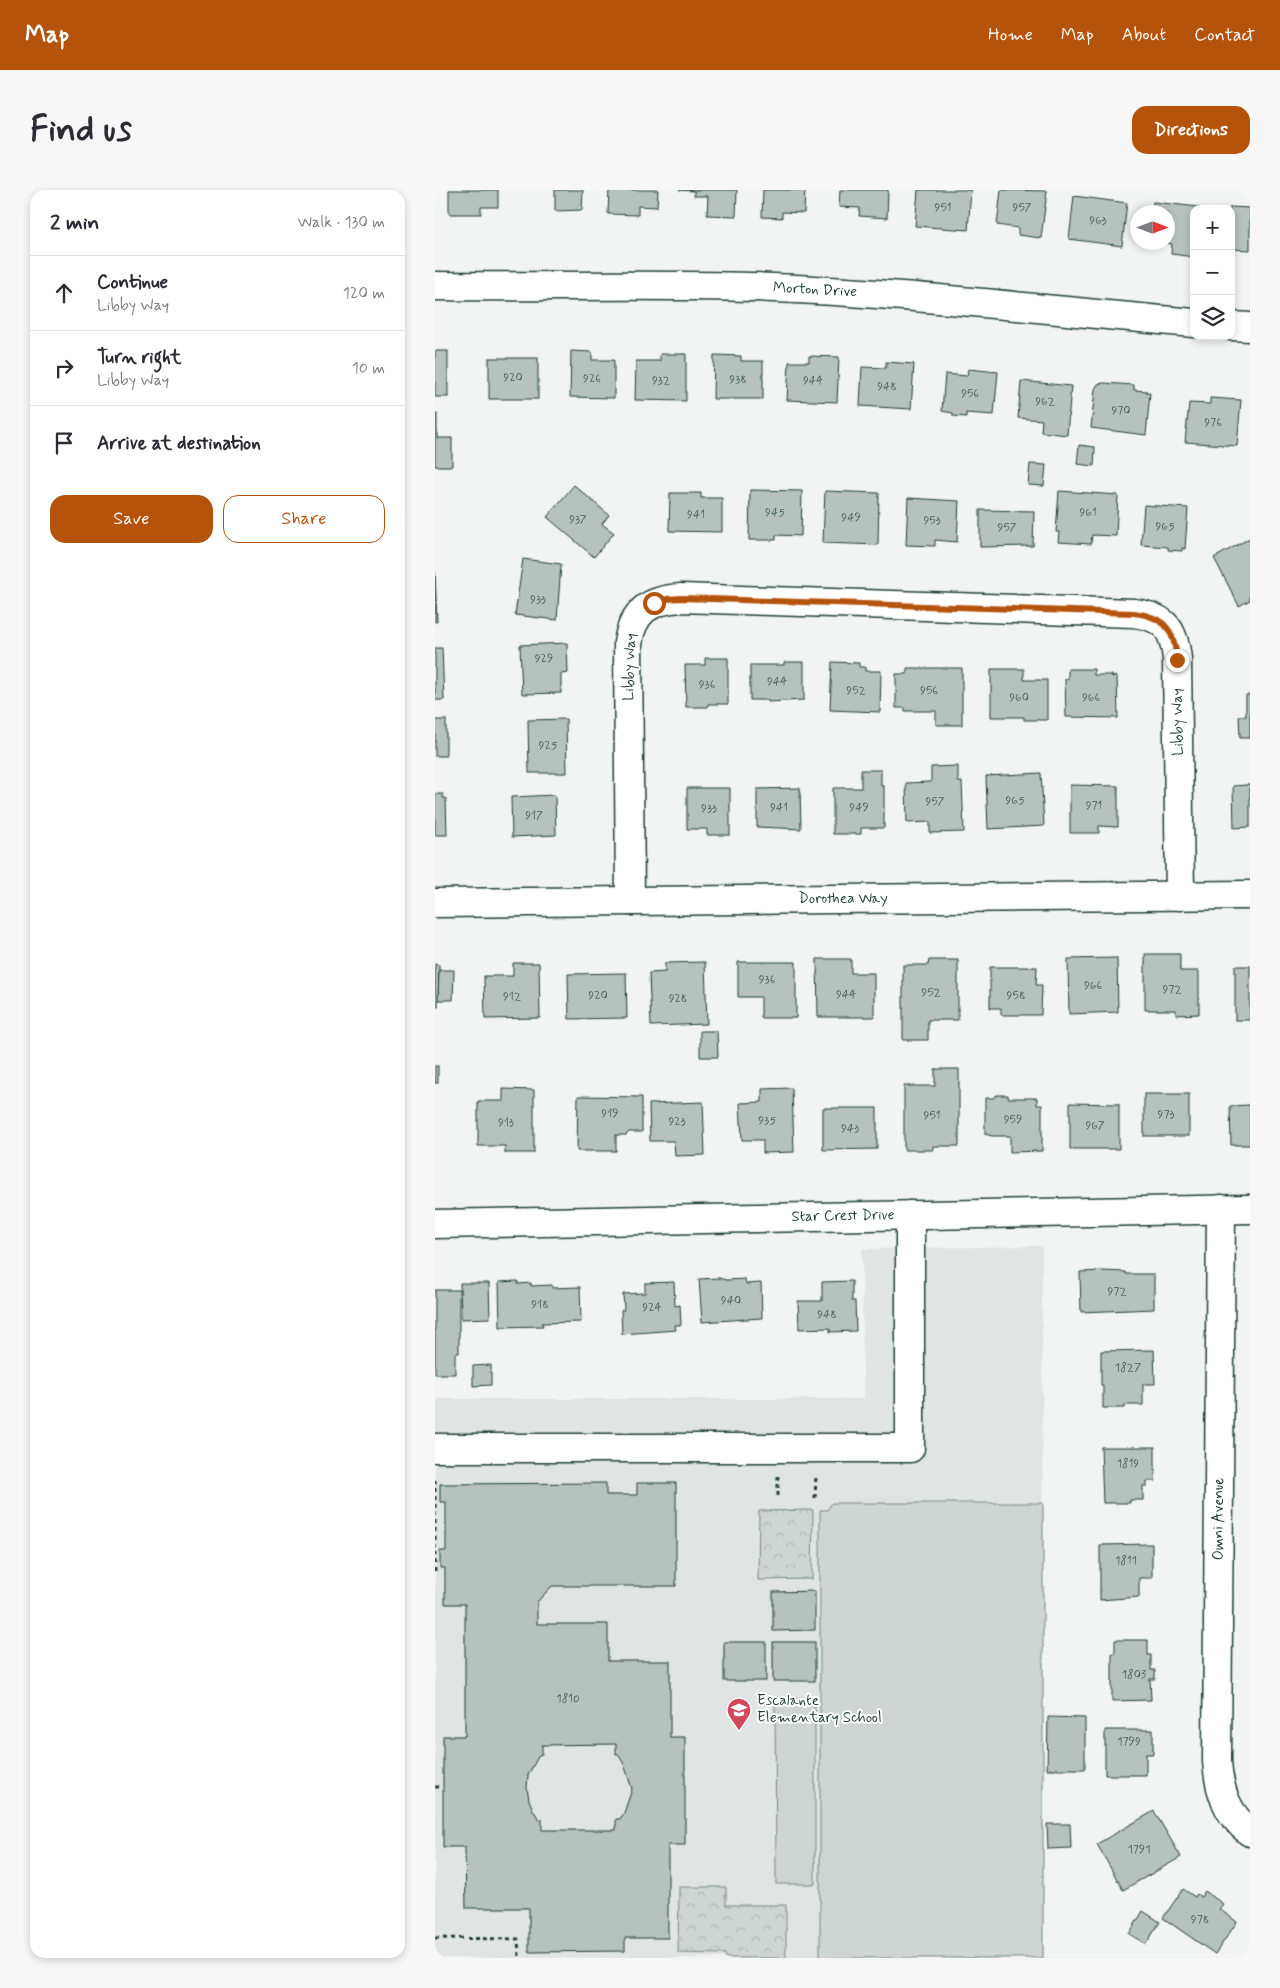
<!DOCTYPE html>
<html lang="en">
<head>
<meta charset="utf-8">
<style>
	:root { --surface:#fff; --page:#f7f7f7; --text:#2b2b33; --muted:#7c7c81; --line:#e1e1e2; --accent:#b45309 }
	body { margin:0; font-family:Mynerve,sans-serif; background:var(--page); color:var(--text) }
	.controls { position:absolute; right:15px; top:15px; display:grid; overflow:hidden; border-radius:10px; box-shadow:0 2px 8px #0003 }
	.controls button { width:45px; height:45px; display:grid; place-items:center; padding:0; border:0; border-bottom:1px solid var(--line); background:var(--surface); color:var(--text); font:25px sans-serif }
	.compass { position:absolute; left:695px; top:15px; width:45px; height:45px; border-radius:50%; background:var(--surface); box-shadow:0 2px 8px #0003; rotate:90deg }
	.stop { position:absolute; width:15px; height:15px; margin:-11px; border:4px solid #b45309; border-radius:50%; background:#fff }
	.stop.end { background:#b45309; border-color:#fff; box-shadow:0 1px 5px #0008 }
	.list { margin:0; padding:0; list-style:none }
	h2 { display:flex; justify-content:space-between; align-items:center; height:65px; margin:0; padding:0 20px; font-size:21px }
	h2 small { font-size:16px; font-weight:400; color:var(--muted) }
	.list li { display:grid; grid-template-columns:32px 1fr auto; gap:15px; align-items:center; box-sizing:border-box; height:75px; padding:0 20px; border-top:1px solid var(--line) }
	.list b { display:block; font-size:19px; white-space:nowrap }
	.list p { margin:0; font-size:16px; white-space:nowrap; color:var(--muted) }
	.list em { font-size:16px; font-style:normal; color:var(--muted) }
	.actions { display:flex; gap:10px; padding:15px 20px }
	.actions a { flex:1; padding:11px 0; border:1px solid var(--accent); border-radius:15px; text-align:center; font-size:18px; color:var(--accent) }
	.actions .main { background:var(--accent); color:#fff }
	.icon { flex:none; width:28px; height:28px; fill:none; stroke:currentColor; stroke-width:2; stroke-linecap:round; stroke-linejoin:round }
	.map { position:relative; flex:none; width:815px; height:1768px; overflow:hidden; border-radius:15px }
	header { display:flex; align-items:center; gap:30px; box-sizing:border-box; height:70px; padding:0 25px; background:var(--accent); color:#fff }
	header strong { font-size:24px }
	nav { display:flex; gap:28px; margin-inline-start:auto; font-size:18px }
	.intro { display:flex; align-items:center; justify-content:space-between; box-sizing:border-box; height:120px; padding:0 30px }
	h1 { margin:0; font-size:35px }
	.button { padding:12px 22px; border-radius:15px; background:var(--accent); color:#fff; font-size:18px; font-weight:700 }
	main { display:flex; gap:30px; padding:0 30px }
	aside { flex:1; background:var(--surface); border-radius:15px; box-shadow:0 2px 8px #0003 }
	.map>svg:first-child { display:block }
</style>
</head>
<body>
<header>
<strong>Map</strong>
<nav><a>Home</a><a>Map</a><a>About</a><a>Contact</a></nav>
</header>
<div class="intro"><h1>Find us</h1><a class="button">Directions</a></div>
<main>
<aside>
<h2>2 min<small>Walk · 130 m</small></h2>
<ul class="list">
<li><svg class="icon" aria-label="ahead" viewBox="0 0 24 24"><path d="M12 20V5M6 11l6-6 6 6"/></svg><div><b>Continue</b><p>Libby Way</p></div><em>120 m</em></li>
<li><svg class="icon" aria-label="right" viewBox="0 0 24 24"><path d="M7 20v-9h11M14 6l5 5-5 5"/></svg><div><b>Turn right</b><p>Libby Way</p></div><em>10 m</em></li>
<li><svg class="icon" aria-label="arrive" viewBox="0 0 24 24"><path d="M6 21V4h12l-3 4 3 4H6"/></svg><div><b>Arrive at destination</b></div></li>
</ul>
<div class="actions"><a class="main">Save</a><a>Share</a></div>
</aside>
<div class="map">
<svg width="815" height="1768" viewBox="0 0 815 1768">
	<defs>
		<pattern id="park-crowns" width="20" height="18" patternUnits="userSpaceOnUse" patternTransform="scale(1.25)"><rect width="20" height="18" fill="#ced5d3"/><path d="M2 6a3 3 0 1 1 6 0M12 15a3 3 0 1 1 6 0" fill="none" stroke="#b0b8b6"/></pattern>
	</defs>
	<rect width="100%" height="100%" fill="#f2f3f3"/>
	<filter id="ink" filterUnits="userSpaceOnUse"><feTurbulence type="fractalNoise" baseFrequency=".02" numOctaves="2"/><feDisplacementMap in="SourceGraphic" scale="10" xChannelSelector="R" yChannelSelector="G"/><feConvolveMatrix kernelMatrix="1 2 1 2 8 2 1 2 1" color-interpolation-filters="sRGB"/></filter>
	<g filter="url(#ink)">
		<!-- built -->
		<path fill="#e0e4e3" d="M607,1056L608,1768H0V1209H428L427,1059Z"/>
		<!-- green -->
		<g fill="#ced5d3" stroke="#768984">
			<path d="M397,1313H608V1768H385V1320H392Z"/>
			<path d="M340,1508H380V1694H341Z"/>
		</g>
		<!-- park -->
		<g fill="url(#park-crowns)" stroke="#768984">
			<path d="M378,1320L377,1389L323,1390L324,1321Z"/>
			<path d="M244,1697H291V1715H351V1768H291L290,1764L243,1763Z"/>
		</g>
		<!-- building -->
		<g fill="#b7c1bd" stroke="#1f3d34" fill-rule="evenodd">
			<path d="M14,0H63V17H46V24H14Z"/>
			<path d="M120,0H148L147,20L120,21Z"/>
			<path d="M174,0H223L222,17L203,16V25L173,24Z"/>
			<path d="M244,0H302L301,26L272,25L273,6H259V1Z"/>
			<path d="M328,0H370L369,23L347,22V28L327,27Z"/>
			<path d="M405,0H453L452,28L424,26L425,18L404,17Z"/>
			<path d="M483,0H536L533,40L480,36Z"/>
			<path d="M566,0L612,1L606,48L583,45V38L562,35Z"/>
			<path d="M639,6L692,13L687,56L634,49Z"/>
			<path d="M718,12L764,17V19H759V67L736,64L737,54L725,52H732V22H717Z"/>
			<path d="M795,17L815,18V60L796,59Z"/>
			<rect x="0" y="161" width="13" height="46"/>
			<path d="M136,161L157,162V170H179V208L135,207Z"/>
			<path d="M225,164H251V211L200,210L201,171H225Z"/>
			<path d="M279,165L306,166V171H328V209H278Z"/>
			<path d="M374,166L404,167L402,212L352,210L354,172H374Z"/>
			<rect x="54" y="168" width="49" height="41"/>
			<path d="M451,172L479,174L476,219L425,216L427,177L451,178Z"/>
			<path d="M533,179L563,182L559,225L531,223V227L518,226V223L507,221L510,184L532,186Z"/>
			<path d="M586,191L636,196L632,245L606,242L607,230L583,228Z"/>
			<path d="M669,193L699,195V200L712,201V203H715L711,245L656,238L660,199L663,194Z"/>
			<path d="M775,208L806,210L802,256L750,252L754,213L775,214Z"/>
			<path d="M0,224H2V248H17V276H0Z"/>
			<path d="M644,255L660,257L659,276L642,274Z"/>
			<path d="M595,274L611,275L609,296L593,295Z"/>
			<path d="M139,295L174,325L167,334L179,343L159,367L112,327Z"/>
			<path d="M315,300L367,301L366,346L341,345V350H314Z"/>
			<path d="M390,301L444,303L443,355L388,353Z"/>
			<path d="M624,301L683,305L681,346L657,345L656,354L623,352L624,342H621Z"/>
			<path d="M235,303H266V308H287V342L234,341Z"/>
			<path d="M473,308L524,311L522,352L500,350V356L471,355Z"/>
			<path d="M709,315L753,318L750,359L747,358V361L733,360V357L706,355Z"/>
			<path d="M545,320L599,321L598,356L545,357Z"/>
			<path d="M815,348V410L804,416L779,368Z"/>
			<path d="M88,369L126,374L122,430L80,425Z"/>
			<path d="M0,381L2,432H0Z"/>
			<path d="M132,453L133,483L126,484V503L87,504L85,455Z"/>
			<path d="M0,458H7L9,510H0Z"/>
			<path d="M270,468H293V514H273V517H251L250,475H270Z"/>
			<path d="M349,472H369V510L333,512V510H315V475H349Z"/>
			<path d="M397,472L424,473V477H430V481H446L445,522L395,520Z"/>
			<path d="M472,478H527V535H501V521H470V518H461V484H472Z"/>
			<path d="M556,479H589V490H612V530H589V527H556Z"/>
			<path d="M633,479H659V485H677V487L682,486L683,528L631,527L630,489H633Z"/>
			<path d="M811,505H815V548H805L804,526H811Z"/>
			<path d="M131,529L132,583H94L93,530Z"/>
			<rect x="0" y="530" width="11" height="36"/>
			<path d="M523,576V592H527L529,642L495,643V632L472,633L471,593L496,592V577Z"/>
			<path d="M426,580H446V596H449V638H426V644H398V598H426Z"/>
			<path d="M606,583L609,636L553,639L551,586Z"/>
			<path d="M812,594H815V637L799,638L798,596L812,595Z"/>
			<path d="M635,595L683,596V637L664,636V643H635Z"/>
			<path d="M252,598H295V645H272V639H252Z"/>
			<path d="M365,598L366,639L322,637V599Z"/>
			<path d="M0,604H8V608H11L12,645H0Z"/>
			<path d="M120,605L121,645L77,647L76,607Z"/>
			<path d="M710,764H745V781H764V824L741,825V820H710Z"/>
			<path d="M682,768L683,822L634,824L633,769Z"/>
			<path d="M382,769H416V783H439V827H383Z"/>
			<path d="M494,770H523V830H493V850H468V775H493Z"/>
			<path d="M270,772L272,834L216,836L214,783L230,782V773Z"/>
			<path d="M303,772H361V828H326V807H303Z"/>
			<path d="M78,773H104L105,828L50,829L49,786H78Z"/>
			<path d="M0,774L4,775L3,817H0Z"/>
			<rect x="800" y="776" width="15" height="54"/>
			<path d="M555,777H602L601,795H607L606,825H566V818H555Z"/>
			<path d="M4,780H19L18,810H3Z"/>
			<path d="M191,783L192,828L134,829L133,784Z"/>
			<path d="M265,841H282L283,867H265Z"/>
			<rect x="0" y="876" width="3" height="17"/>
			<path d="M500,879H524V956H498V960H469V896H500Z"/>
			<path d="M357,898L359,962L328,963V950H307L305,913L327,912V899Z"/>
			<path d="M68,899L99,900V963H70V956H43V911H68Z"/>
			<rect x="709" y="904" width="45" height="42"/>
			<path d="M562,905H573V908H602V915H607V961L575,962V946H557L550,944V908H558Z"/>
			<path d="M143,906L207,907V942H194L191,945H181V961H142Z"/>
			<path d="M268,912L270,965L240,966L239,951H215L214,914Z"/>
			<path d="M635,913L684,914V959H635Z"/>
			<path d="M815,915V955H796L795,916Z"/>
			<path d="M388,918H442V959L388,960Z"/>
			<path d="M669,1081L691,1082V1084H719V1119L646,1122L645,1082Z"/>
			<path d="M284,1088L291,1090L310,1089L311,1094L326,1093L327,1128L267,1132L264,1089Z"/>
			<path d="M83,1091V1094L96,1093V1096L117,1095V1098L145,1097L146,1132L107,1133L108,1136L65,1137L64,1092Z"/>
			<path d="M417,1091V1111H420L421,1141L395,1142V1138L364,1139L363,1111H387V1092Z"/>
			<path d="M239,1092L240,1116L245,1115L246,1135H240L241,1140L187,1144L186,1120H189L188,1104L210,1103V1093Z"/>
			<path d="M25,1093H54L55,1128L26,1129Z"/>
			<path d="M0,1100H24V1163H20V1184H0Z"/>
			<path d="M719,1160L720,1194H708V1215H690V1218H668V1195H666V1161Z"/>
			<path d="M56,1175V1195L38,1196V1176Z"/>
			<path d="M666,1257H720V1291H712V1296H708V1310H695V1313H668Z"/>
			<path d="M171,1293V1305H202V1293H241V1396H117L102,1412V1434H173V1471H235V1547H250V1655H233V1748H190V1761L94,1762V1718H31L30,1657H8V1546H30V1414H10V1378H5V1361H11V1312H5V1294ZM181,1554V1564H183L189,1574L197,1599L189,1623L185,1629H181V1640H107V1629H104L98,1620L94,1610L92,1598L93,1585L104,1565L107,1564V1555Z"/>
			<path d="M717,1354V1388H704V1407L665,1410V1355Z"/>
			<path d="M380,1401V1440L338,1441V1402Z"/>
			<path d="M680,1450H713V1465H716V1480H720V1489H715L716,1510L677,1511V1463H680Z"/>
			<rect x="289" y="1452" width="42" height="39"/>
			<rect x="338" y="1452" width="42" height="39"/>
			<path d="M613,1527L650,1528V1579H612Z"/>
			<path d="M670,1540H718V1564H711V1585H670Z"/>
			<path d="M719,1621L746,1667L688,1700L662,1654Z"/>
			<path d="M612,1634H635L636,1658L613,1659Z"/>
			<path d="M748,1699L760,1707L762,1704L766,1707L770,1701L788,1714L784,1719L802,1732L780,1764L728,1728Z"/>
			<path d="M708,1721L725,1732L711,1754L694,1744Z"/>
		</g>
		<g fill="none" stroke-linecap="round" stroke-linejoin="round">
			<defs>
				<g id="minor">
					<path d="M0,96C106,97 212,94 317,97C465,102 612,120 759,133"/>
					<path d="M796,136L815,137"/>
					<path d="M195,711L193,453C198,421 214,410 246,408L699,423C730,427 739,439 742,469L745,706"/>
					<path d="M0,713L815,705"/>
					<path d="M786,1019L782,1571C784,1599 791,1624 815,1642"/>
					<path d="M0,1034L815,1019"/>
					<path d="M0,1258H475V1025"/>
				</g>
			</defs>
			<!-- minor casing -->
			<use href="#minor" stroke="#1f3d34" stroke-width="31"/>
			<!-- path -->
			<g stroke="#1f3d34" stroke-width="3" stroke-dasharray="4 4" stroke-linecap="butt">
				<path d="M343,1286V1308"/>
				<path d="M380,1308L381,1286"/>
				<path d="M0,1382V1287"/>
				<path d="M0,1597H8"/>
				<path d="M0,1748L83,1749L84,1768"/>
			</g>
			<!-- minor -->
			<use href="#minor" stroke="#fff" stroke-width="28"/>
		</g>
	</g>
	<g fill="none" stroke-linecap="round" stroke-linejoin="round" filter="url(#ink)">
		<!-- route -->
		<path stroke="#b45309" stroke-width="6" d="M219,413L232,409L246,408L699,423C730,427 739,439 742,470"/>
	</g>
	<!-- icons -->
	<defs>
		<symbol id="school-pin" viewBox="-11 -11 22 30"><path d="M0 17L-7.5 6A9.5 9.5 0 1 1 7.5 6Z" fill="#d1495b" stroke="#fff"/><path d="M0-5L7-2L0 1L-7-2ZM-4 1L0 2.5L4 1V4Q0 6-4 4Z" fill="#fff"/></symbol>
	</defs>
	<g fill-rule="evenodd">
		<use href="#school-pin" x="290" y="1506" width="28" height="38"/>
	</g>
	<g text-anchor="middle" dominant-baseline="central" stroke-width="4" stroke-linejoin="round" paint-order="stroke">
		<!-- number labels -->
		<g font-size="12" fill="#455e56">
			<text x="508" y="18">951</text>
			<text x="587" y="18">957</text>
			<text x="663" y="31">963</text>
			<text x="78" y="188">920</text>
			<text x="157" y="189">926</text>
			<text x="303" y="190">938</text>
			<text x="226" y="191">932</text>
			<text x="378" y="191">944</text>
			<text x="452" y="197">948</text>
			<text x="535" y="204">956</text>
			<text x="610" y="212">962</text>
			<text x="686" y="221">970</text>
			<text x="778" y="233">976</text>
			<text x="340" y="323">945</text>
			<text x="653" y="323">961</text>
			<text x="261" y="325">941</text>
			<text x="416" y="328">949</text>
			<text x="143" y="330">937</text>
			<text x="497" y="331">953</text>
			<text x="730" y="337">965</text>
			<text x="572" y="338">957</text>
			<text x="103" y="410">933</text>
			<text x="109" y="469">929</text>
			<text x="342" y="492">944</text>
			<text x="272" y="495">936</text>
			<text x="421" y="501">952</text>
			<text x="494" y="501">956</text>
			<text x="584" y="508">960</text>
			<text x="656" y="508">966</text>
			<text x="113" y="556">925</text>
			<text x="580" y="611">965</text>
			<text x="500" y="612">957</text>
			<text x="659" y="616">971</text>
			<text x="344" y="618">941</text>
			<text x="424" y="618">949</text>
			<text x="274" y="619">933</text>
			<text x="99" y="626">917</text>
			<text x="332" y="790">936</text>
			<text x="658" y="796">966</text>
			<text x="737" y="800">972</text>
			<text x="496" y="803">952</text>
			<text x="411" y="805">944</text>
			<text x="163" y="806">920</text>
			<text x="581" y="806">958</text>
			<text x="77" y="807">912</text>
			<text x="243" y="809">928</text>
			<text x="175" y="924">919</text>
			<text x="731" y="925">973</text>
			<text x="497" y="926">951</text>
			<text x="578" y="930">959</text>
			<text x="332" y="931">935</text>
			<text x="242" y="932">923</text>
			<text x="71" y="933">913</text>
			<text x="660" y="936">967</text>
			<text x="415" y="939">943</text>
			<text x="682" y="1102">972</text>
			<text x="296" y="1111">940</text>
			<text x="105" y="1115">918</text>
			<text x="217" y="1118">924</text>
			<text x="392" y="1125">948</text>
			<text x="693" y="1178">1827</text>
			<text x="693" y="1274">1819</text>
			<text x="691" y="1371">1811</text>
			<text x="699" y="1485">1803</text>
			<text x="133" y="1509">1810</text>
			<text x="694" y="1552">1799</text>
			<text x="704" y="1660">1791</text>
			<text x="765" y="1730">978</text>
		</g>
		<!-- street labels -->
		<g font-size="15" fill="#1f3d34" stroke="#fff">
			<text transform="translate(380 100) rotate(3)">Morton Drive</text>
			<text transform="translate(195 477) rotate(-88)">Libby Way</text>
			<text transform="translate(743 532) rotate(-91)">Libby Way</text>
			<text x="408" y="709">Dorothea Way</text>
			<text transform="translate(408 1026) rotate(-1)">Star Crest Drive</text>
			<text transform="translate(784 1329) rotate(-90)">Omni Avenue</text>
		</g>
		<!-- poi labels -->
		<g font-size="15" fill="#1f3d34" stroke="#fff" text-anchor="start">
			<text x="322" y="1511">Escalante<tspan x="322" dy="17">Elementary School</tspan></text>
		</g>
	</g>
</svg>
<div class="controls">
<button>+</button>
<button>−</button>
<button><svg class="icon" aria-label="layers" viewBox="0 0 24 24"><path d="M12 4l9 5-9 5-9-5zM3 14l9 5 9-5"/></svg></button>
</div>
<svg class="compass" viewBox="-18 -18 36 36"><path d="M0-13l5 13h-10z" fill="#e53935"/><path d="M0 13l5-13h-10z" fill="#7c7c81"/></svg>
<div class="stop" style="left:219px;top:413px"></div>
<div class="stop end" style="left:742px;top:470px"></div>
</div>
</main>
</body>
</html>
